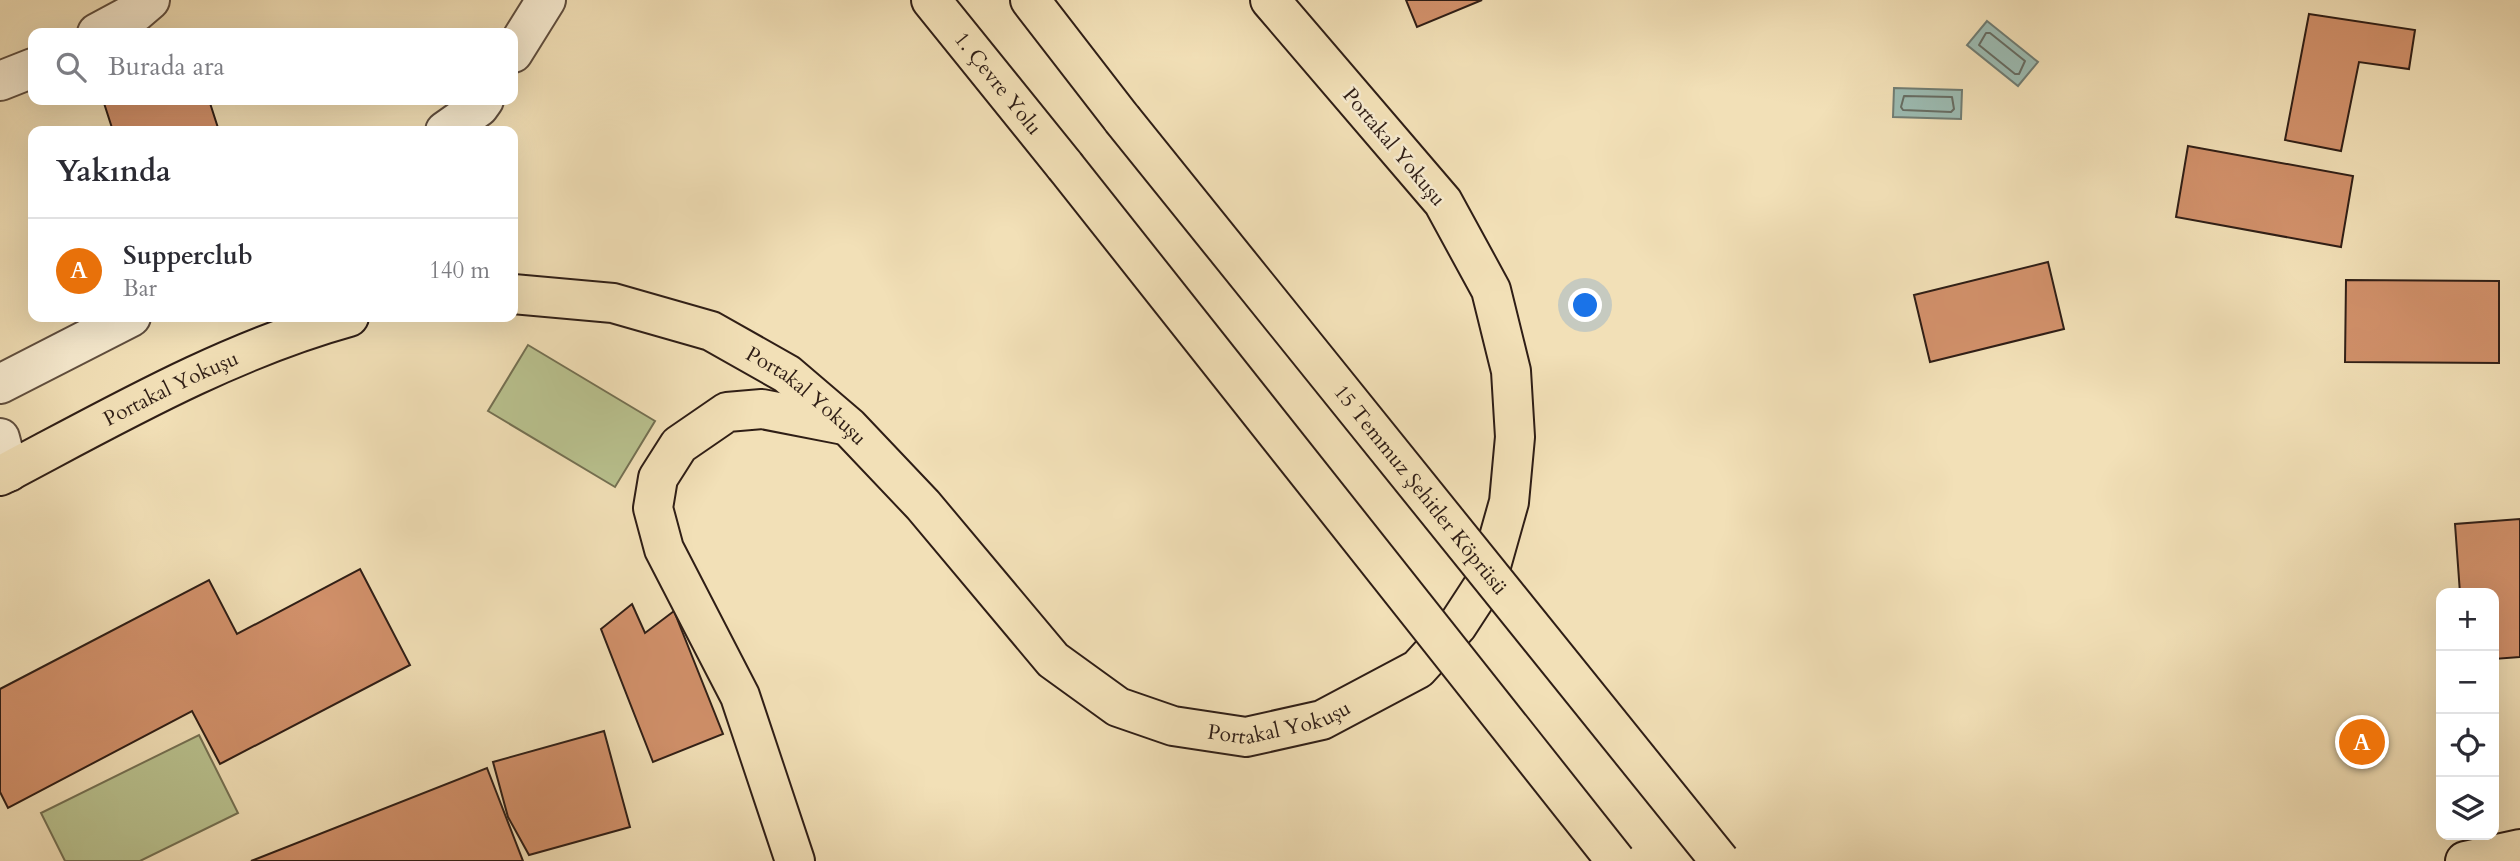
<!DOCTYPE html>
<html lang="tr">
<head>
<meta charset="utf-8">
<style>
	:root { --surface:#fff; --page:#f2f2f3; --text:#2b2b33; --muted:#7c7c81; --line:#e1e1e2; --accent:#8f2418 }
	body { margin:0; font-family:Cardo,serif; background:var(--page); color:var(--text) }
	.controls { position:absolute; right:21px; bottom:21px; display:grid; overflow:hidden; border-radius:14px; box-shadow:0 7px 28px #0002 }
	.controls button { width:63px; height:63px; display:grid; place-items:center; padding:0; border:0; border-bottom:2px solid var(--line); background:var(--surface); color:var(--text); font:35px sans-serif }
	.you { position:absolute; left:1586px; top:306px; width:24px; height:24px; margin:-18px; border:5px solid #fff; border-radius:50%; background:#1a73e8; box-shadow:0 0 0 10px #1a73e833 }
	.badge { display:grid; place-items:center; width:46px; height:46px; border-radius:50%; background:var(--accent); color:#fff; font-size:23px; font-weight:700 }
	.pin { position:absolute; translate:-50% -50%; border:4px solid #fff; box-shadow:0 2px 7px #0006 }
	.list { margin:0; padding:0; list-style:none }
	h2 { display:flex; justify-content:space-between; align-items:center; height:91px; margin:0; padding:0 28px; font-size:30px }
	h2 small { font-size:23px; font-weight:400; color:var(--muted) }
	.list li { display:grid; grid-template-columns:46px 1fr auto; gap:21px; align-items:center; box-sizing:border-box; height:105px; padding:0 28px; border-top:2px solid var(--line) }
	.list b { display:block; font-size:26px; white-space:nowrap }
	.list p { margin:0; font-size:23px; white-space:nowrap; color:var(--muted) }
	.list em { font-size:23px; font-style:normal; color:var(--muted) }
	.icon { flex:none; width:38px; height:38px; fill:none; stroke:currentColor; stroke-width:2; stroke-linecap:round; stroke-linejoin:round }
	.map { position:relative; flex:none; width:2520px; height:861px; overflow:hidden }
	.search { position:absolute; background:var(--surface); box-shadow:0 7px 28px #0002; left:28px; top:28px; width:490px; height:77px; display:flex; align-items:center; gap:18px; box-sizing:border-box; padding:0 24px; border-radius:14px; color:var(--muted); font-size:26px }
	.panel { position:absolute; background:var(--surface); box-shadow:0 7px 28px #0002; left:28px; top:126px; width:490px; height:196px; border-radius:14px }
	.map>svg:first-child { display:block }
</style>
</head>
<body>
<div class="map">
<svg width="2520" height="861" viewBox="0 0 2520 861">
	<rect width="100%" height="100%" fill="#f2e0b7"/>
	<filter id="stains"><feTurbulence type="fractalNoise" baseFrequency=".00286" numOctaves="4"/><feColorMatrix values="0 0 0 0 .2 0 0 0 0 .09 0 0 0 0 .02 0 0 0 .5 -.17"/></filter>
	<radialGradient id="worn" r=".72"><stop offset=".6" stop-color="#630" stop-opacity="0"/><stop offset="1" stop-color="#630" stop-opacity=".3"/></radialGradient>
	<!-- green -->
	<g fill="#b9c28f" stroke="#747052" stroke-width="2">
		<path d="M528,345L655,421L615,487L488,411Z"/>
		<path d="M199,735L238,813L140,861H65L41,813Z"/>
	</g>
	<!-- water -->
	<g fill="#9cbcb3" stroke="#707d74" stroke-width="2">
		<path d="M1987,21L2038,62L2018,86L1967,45Z"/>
		<path d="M1894,88L1962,90L1961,119L1893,117Z"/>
	</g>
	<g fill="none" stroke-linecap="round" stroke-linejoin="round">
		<!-- shore -->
		<g stroke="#666d64" stroke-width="2">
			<path d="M1986,33H1990L2025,61L2019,74H2015L1979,45Z"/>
			<path d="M1904,96L1952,97L1954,109L1951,112L1903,110L1901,107Z"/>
		</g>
	</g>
	<!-- building -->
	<g fill="#d2916b" stroke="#2f1e16" stroke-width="2">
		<path d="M1406,0H1482L1417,27Z"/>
		<path d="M2309,14L2415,30L2409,69L2359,62L2341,151L2285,140Z"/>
		<path d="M103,100H209L219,131H113Z"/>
		<path d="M2188,146L2353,176L2341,247L2176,217Z"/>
		<path d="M2048,262L2064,329L1930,362L1914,295Z"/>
		<path d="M2346,280L2499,281V363L2345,362Z"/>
		<path d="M2520,519V657L2494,659V593H2460L2455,524Z"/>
		<path d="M360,569L410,665L220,764L192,711L8,808L0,792V689L209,580L237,634Z"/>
		<path d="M632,604L645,633L674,611L723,734L653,762L601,629Z"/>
		<path d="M604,731L630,827L529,855L508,817L493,762Z"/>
		<path d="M487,768L523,861H251Z"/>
	</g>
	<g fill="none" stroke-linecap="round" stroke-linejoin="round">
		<defs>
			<g id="minor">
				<path d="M97,33L136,12L150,0"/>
				<path d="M513,53L546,0"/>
				<path d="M0,81L33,68"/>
				<path d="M445,131L479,107L484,100"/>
				<path d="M0,384L131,317"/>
				<path d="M0,438L9,472"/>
			</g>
			<g id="major">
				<path id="s1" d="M513,294L613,303L711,331L787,374L849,427L923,505L1053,660L1118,707L1173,726L1246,737L1322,720L1418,669L1457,626L1487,580L1509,502L1515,437L1511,371L1491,290L1443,202L1270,0"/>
				<path id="s2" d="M0,476C112,417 226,351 349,317"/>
				<path d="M795,861L740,696L664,549L653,508L658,478L679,445L727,412L762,409L844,425"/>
				<path d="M2465,861L2520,849"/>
			</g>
			<g id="highway">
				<path id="s3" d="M931,0L1065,166"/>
				<path d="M1030,0L1122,119"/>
			</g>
		</defs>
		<!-- minor casing -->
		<use href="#minor" stroke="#604e3e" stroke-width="42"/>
		<!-- major casing -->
		<use href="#major" stroke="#2f1e16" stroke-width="42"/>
		<!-- highway casing -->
		<use href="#highway" stroke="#2f1e16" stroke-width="42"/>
		<!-- minor -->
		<use href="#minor" stroke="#f7ebd0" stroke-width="38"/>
		<!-- major -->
		<use href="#major" stroke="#f2e0b7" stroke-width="38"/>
		<!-- highway -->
		<use href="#highway" stroke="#f2e0b7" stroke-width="38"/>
		<defs>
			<g id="highway-bridge">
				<path id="s4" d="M1122,119L1720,861"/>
				<path d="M1065,166L1616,861"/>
			</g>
		</defs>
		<!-- highway-bridge casing -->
		<use href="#highway-bridge" stroke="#2f1e16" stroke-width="42" stroke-linecap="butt"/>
		<!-- highway-bridge -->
		<use href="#highway-bridge" stroke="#f2e0b7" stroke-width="38"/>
	</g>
	<g text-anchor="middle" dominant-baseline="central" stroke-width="5" stroke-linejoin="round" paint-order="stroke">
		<!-- street labels -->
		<g font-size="21" fill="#2f1e16" stroke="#f7ebd0">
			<text stroke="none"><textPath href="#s3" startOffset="107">1. Çevre Yolu</textPath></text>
			<text transform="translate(1394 147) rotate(50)">Portakal Yokuşu</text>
			<text stroke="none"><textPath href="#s2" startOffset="192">Portakal Yokuşu</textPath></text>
			<text stroke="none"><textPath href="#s1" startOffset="318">Portakal Yokuşu</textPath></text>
			<text stroke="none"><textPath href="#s4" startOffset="476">15 Temmuz Şehitler Köprüsü</textPath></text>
			<text stroke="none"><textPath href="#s1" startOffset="928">Portakal Yokuşu</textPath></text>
		</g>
	</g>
	<rect width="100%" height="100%" filter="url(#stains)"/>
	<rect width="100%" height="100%" fill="url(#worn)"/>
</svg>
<div class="controls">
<button>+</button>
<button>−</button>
<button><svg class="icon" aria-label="locate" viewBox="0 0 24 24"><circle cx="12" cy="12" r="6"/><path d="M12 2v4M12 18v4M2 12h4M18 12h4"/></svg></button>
<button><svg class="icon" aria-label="layers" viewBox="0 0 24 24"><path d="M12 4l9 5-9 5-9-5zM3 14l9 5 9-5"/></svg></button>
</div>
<div class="you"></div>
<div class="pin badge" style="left:2362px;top:742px;background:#e8710a">A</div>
<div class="search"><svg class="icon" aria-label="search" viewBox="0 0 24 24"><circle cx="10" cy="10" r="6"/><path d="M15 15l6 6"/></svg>Burada ara</div>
<section class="panel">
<h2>Yakında<small></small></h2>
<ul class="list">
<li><span class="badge" style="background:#e8710a">A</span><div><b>Supperclub</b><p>Bar</p></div><em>140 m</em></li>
</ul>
</section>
</div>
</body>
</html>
